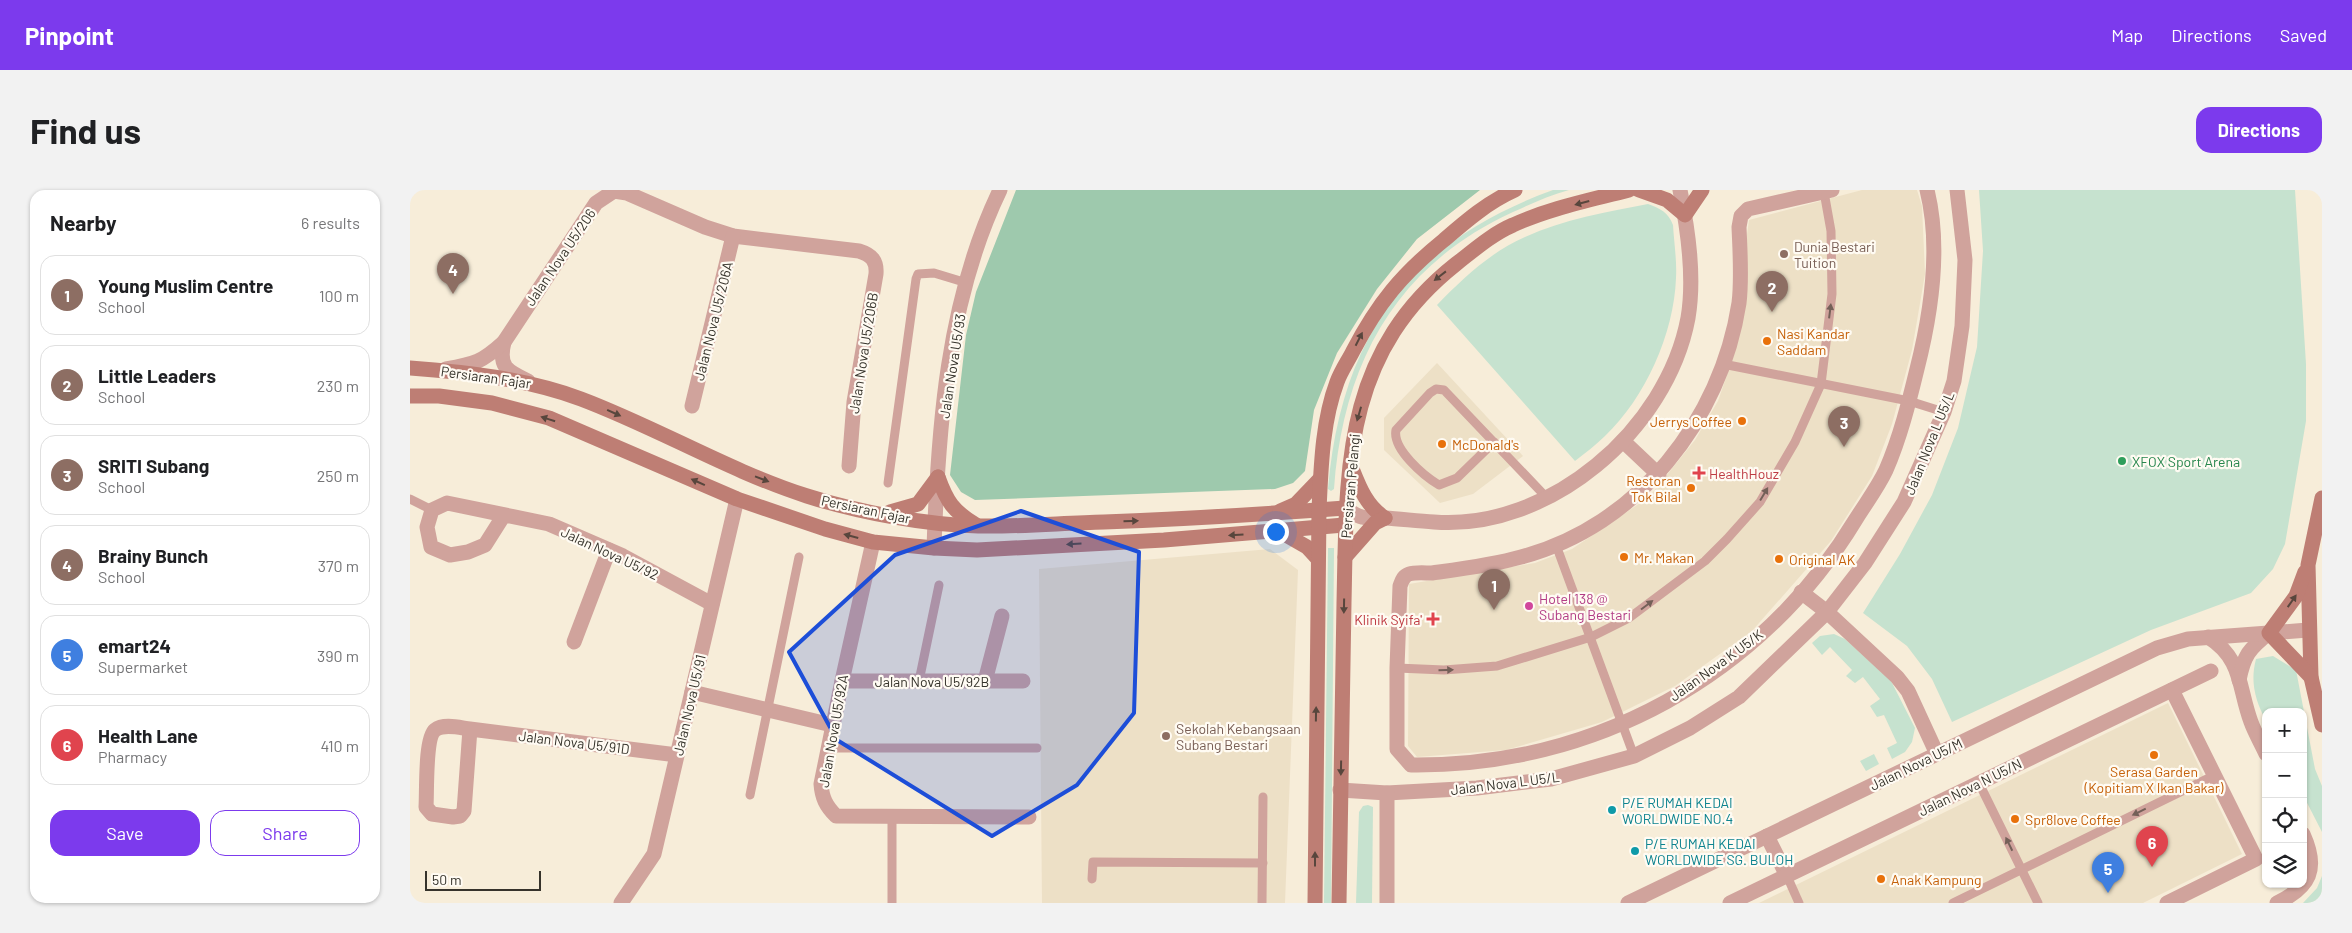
<!DOCTYPE html>
<html lang="en">
<head>
<meta charset="utf-8">
<style>
	:root { --surface:#fff; --page:#f2f2f2; --text:#202124; --muted:#757577; --line:#e0e0e0; --accent:#7c3aed }
	body { margin:0; font-family:Barlow,sans-serif; background:var(--page); color:var(--text) }
	.controls { position:absolute; right:15px; bottom:15px; display:grid; overflow:hidden; border-radius:10px; box-shadow:0 1px 4px #0004 }
	.controls button { width:45px; height:45px; display:grid; place-items:center; padding:0; border:0; border-bottom:1px solid var(--line); background:var(--surface); color:var(--text); font:25px sans-serif }
	.scale { position:absolute; left:15px; bottom:12px; width:116px; box-sizing:border-box; padding-left:5px; border:2px solid #36332b; border-top:0; font-size:14px; line-height:18px; white-space:nowrap; color:#36332b; -webkit-text-stroke:4px #fffbf3; paint-order:stroke }
	.you { position:absolute; left:865px; top:341px; width:18px; height:18px; margin:-12px; border:4px solid #fff; border-radius:50%; background:#1a73e8; box-shadow:0 0 0 8px #1a73e833 }
	.badge { display:grid; place-items:center; width:32px; height:32px; border-radius:50%; background:var(--accent); color:#fff; font-size:16px; font-weight:700 }
	.pin { position:absolute; translate:-50% -41px; filter:drop-shadow(0 1px 2px #0008) }
	.pin::after { content:''; position:absolute; top:26px; width:18px; height:15px; background:inherit; clip-path:polygon(0 0,100% 0,50% 100%) }
	.list { margin:0; padding:0; list-style:none }
	h2 { display:flex; justify-content:space-between; align-items:center; height:65px; margin:0; padding:0 20px; font-size:21px }
	h2 small { font-size:16px; font-weight:400; color:var(--muted) }
	.list li { display:grid; grid-template-columns:32px 1fr auto; gap:15px; align-items:center; box-sizing:border-box; height:80px; margin:0 10px 10px; padding:0 10px; border:1px solid var(--line); border-radius:15px }
	.list b { display:block; font-size:19px; white-space:nowrap }
	.list p { margin:0; font-size:16px; white-space:nowrap; color:var(--muted) }
	.list em { font-size:16px; font-style:normal; color:var(--muted) }
	.actions { display:flex; gap:10px; padding:15px 20px }
	.actions a { flex:1; padding:11px 0; border:1px solid var(--accent); border-radius:15px; text-align:center; font-size:18px; color:var(--accent) }
	.actions .main { background:var(--accent); color:#fff }
	.icon { flex:none; width:28px; height:28px; fill:none; stroke:currentColor; stroke-width:2; stroke-linecap:round; stroke-linejoin:round }
	.map { position:relative; flex:none; width:1912px; height:713px; overflow:hidden; border-radius:15px }
	header { display:flex; align-items:center; gap:30px; box-sizing:border-box; height:70px; padding:0 25px; background:var(--accent); color:#fff }
	header strong { font-size:24px }
	nav { display:flex; gap:28px; margin-inline-start:auto; font-size:18px }
	.intro { display:flex; align-items:center; justify-content:space-between; box-sizing:border-box; height:120px; padding:0 30px }
	h1 { margin:0; font-size:35px }
	.button { padding:12px 22px; border-radius:15px; background:var(--accent); color:#fff; font-size:18px; font-weight:700 }
	main { display:flex; gap:30px; padding:0 30px }
	aside { flex:1; background:var(--surface); border-radius:15px; box-shadow:0 1px 4px #0004 }
	.map>svg:first-child { display:block }
</style>
</head>
<body>
<header>
<strong>Pinpoint</strong>
<nav><a>Map</a><a>Directions</a><a>Saved</a></nav>
</header>
<div class="intro"><h1>Find us</h1><a class="button">Directions</a></div>
<main>
<aside>
<h2>Nearby<small>6 results</small></h2>
<ul class="list">
<li><span class="badge" style="background:#8d6e63">1</span><div><b>Young Muslim Centre</b><p>School</p></div><em>100 m</em></li>
<li><span class="badge" style="background:#8d6e63">2</span><div><b>Little Leaders</b><p>School</p></div><em>230 m</em></li>
<li><span class="badge" style="background:#8d6e63">3</span><div><b>SRITI Subang</b><p>School</p></div><em>250 m</em></li>
<li><span class="badge" style="background:#8d6e63">4</span><div><b>Brainy Bunch</b><p>School</p></div><em>370 m</em></li>
<li><span class="badge" style="background:#3f7fe0">5</span><div><b>emart24</b><p>Supermarket</p></div><em>390 m</em></li>
<li><span class="badge" style="background:#e0444e">6</span><div><b>Health Lane</b><p>Pharmacy</p></div><em>410 m</em></li>
</ul>
<div class="actions"><a class="main">Save</a><a>Share</a></div>
</aside>
<div class="map">
<svg width="1912" height="713" viewBox="0 0 1912 713">
	<rect width="100%" height="100%" fill="#f7edd9"/>
	<!-- built -->
	<g fill="#ede0c6">
		<path d="M1452,0H1507L1512,16L1515,84L1502,160L1482,234L1462,286L1421,351L1342,441L1265,496L1192,532L1096,560L1007,567L998,556L999,394L1125,373L1162,359L1239,307L1285,250L1308,211L1318,182L1339,30Z"/>
		<path d="M1027,173L1113,266L1063,304L1030,313L974,260V228Z"/>
		<path d="M860,359L888,380L875,713H632L629,379Z"/>
		<path d="M1758,513L1832,664L1733,713H1349Z"/>
	</g>
	<!-- green -->
	<g fill="#c6e2cf">
		<path d="M1143,0H1159C1140,5 1121,14 1103,22C985,76 933,174 924,299L921,301L918,299C931,147 999,52 1143,0Z"/>
		<path d="M1569,0H1885L1896,174V231L1875,354L1863,379L1841,403L1741,440L1542,532L1522,489L1497,456L1453,423L1490,364L1522,305L1548,238L1567,157L1573,61Z"/>
		<path d="M1238,14C1251,19 1258,22 1263,35C1264,52 1267,71 1266,88C1264,144 1235,208 1195,246C1186,255 1175,263 1165,271L1027,115C1052,89 1082,61 1115,47C1154,29 1197,22 1238,14Z"/>
		<path d="M918,358H924L921,713H914Z"/>
		<path d="M1424,444L1435,449L1481,491L1505,538L1502,552L1495,562L1482,569L1477,558L1487,553L1474,525L1467,527L1460,516L1470,509L1453,487L1445,493L1436,486L1442,480L1420,457L1412,465L1402,453L1410,446Z"/>
		<path d="M1863,466L1886,480L1905,579L1912,596V642L1893,605V522H1856V531C1845,510 1840,492 1846,469Z"/>
		<path d="M1464,564L1469,574L1456,581L1450,571Z"/>
		<path d="M958,615L963,617L962,713H946L949,622L953,616Z"/>
		<path d="M1912,686V713H1893L1907,698Z"/>
	</g>
	<!-- forest -->
	<path fill="#9ec9ad" d="M606,0H1070L1007,49L967,99L927,163L904,220L895,281L883,293L865,299L565,310L551,302L540,285L556,145L566,102Z"/>
	<g fill="none" stroke-linecap="round" stroke-linejoin="round">
		<!-- lane -->
		<g stroke="#d0a39c" stroke-width="9">
			<path d="M1313,174L1499,211L1534,222"/>
			<path d="M1084,252L1047,288L1029,295C1014,286 982,259 986,240L1020,203L1026,199L1034,200L1138,309"/>
			<path d="M478,293L506,89L508,84L524,83L557,93"/>
			<path d="M0,309L22,320"/>
			<path d="M1146,355L1224,566"/>
			<path d="M987,478L1034,480L1087,476L1181,447L1219,428L1295,371L1317,349L1350,312L1385,252L1411,194L1422,104L1421,41L1414,2"/>
			<path d="M509,491L529,395"/>
			<path d="M418,558H627"/>
			<path d="M1569,593L1628,713"/>
			<path d="M340,605L389,367"/>
			<path d="M482,626V713"/>
			<path d="M1377,686L1389,713"/>
			<path d="M682,689L683,672L853,673"/>
			<path d="M852,713L853,607"/>
			<path d="M1543,713L1805,585"/>
		</g>
		<!-- street -->
		<g stroke="#d0a39c" stroke-width="15">
			<path d="M1422,0L1338,19L1331,26L1329,37C1330,62 1332,89 1329,113C1311,230 1228,336 1111,367C1083,375 1051,379 1022,383C1015,383 1005,382 999,384C993,386 992,391 990,396L987,478V559L1001,575C1184,577 1351,486 1446,329C1456,313 1468,297 1476,280C1490,248 1499,212 1507,179C1521,124 1531,56 1517,0"/>
			<path d="M94,152C88,177 97,181 118,191"/>
			<path d="M36,179C65,174 72,172 94,152L186,13L204,1L217,3L295,37L323,46L449,61C462,65 467,71 466,84L444,212L439,276"/>
			<path d="M282,216L323,46"/>
			<path d="M1213,251L1249,285"/>
			<path d="M935,318C940,321 946,326 952,327C958,329 968,328 975,328C991,329 1007,331 1024,332C1139,341 1257,240 1278,128C1285,87 1278,40 1270,0"/>
			<path d="M94,325L75,355L58,362L40,365L21,357L17,337L22,320L37,313L139,334L213,366L302,414"/>
			<path d="M463,352L432,491L411,594C412,608 416,616 426,626L619,627"/>
			<path d="M524,358C528,238 537,110 590,0"/>
			<path d="M1391,402L1417,422L1487,487L1498,501L1527,564"/>
			<path d="M1798,447C1833,469 1828,497 1841,532C1845,543 1851,553 1856,564"/>
			<path d="M164,452L199,360"/>
			<path d="M1829,490C1834,465 1839,459 1859,443"/>
			<path d="M432,491H613"/>
			<path d="M575,491L592,426"/>
			<path d="M282,502L422,535"/>
			<path d="M60,539L54,621L50,626L43,627L22,624L16,617C17,602 15,548 25,540C34,533 51,538 60,539L267,565"/>
			<path d="M930,600L977,603L1067,598L1141,589L1224,566L1280,538L1329,507L1417,422L1455,373L1494,312L1534,222L1544,191L1552,136L1555,70L1547,0"/>
			<path d="M1357,646L1377,686"/>
			<path d="M211,713L244,664L327,309"/>
			<path d="M977,713V603"/>
			<path d="M1218,713L1747,458L1778,449L1898,440"/>
			<path d="M1320,713L1801,481"/>
			<path d="M1757,713L1846,669L1762,500"/>
			<path d="M1867,713C1900,697 1909,679 1893,644"/>
		</g>
		<!-- secondary -->
		<g stroke="#be7e74" stroke-width="15">
			<path d="M1229,0L1257,10L1275,25L1292,0"/>
			<path d="M0,178C57,182 117,189 171,209C248,238 319,281 397,306C447,322 516,335 568,336C610,337 652,333 694,332C775,329 855,324 935,318"/>
			<path d="M0,206H29L82,213L139,228L327,309L415,339L463,352L524,358L567,360L754,350L934,335"/>
			<path d="M941,276C949,296 956,316 975,328"/>
			<path d="M528,287C537,312 543,321 566,335"/>
			<path d="M1912,308L1898,375L1901,487L1912,535"/>
			<path d="M870,321L886,314L910,289"/>
			<path d="M480,322L508,314L528,287"/>
			<path d="M869,341L897,357L908,369"/>
			<path d="M935,367L965,333L975,328"/>
			<path d="M1895,382L1886,406L1859,443L1901,487"/>
			<path d="M905,713L909,320C911,278 912,232 927,192C931,181 938,171 943,161C968,113 992,84 1034,50C1056,31 1078,12 1105,0"/>
			<path d="M929,713C930,613 932,513 934,413C937,281 931,165 1046,74C1064,60 1082,44 1103,35C1140,18 1181,10 1219,0"/>
		</g>
	</g>
	<!-- one-way arrows -->
	<defs><path id="oneway-solid" d="M-6-.8H1V-3.2L6.5 0L1 3.2V.8H-6Z" transform="scale(1.25)"/></defs>
	<g fill="#58463d">
		<use href="#oneway-solid" transform="translate(1172 13) rotate(165)"/>
		<use href="#oneway-solid" transform="translate(1030 86) rotate(142)"/>
		<use href="#oneway-solid" transform="translate(949 149) rotate(-63)"/>
		<use href="#oneway-solid" transform="translate(204 223) rotate(24)"/>
		<use href="#oneway-solid" transform="translate(949 224) rotate(106)"/>
		<use href="#oneway-solid" transform="translate(138 229) rotate(-162)"/>
		<use href="#oneway-solid" transform="translate(352 289) rotate(21)"/>
		<use href="#oneway-solid" transform="translate(288 292) rotate(-156)"/>
		<use href="#oneway-solid" transform="translate(721 331) rotate(-2)"/>
		<use href="#oneway-solid" transform="translate(826 345) rotate(176)"/>
		<use href="#oneway-solid" transform="translate(441 346) rotate(-165)"/>
		<use href="#oneway-solid" transform="translate(664 354) rotate(177)"/>
		<use href="#oneway-solid" transform="translate(1882 411) rotate(-55)"/>
		<use href="#oneway-solid" transform="translate(934 416) rotate(91)"/>
		<use href="#oneway-solid" transform="translate(906 524) rotate(-89)"/>
		<use href="#oneway-solid" transform="translate(931 578) rotate(91)"/>
		<use href="#oneway-solid" transform="translate(905 669) rotate(-90)"/>
	</g>
	<g fill="#746058">
		<use href="#oneway-solid" transform="translate(1420 121) rotate(-83)"/>
		<use href="#oneway-solid" transform="translate(1354 304) rotate(-59)"/>
		<use href="#oneway-solid" transform="translate(1237 415) rotate(-37)"/>
		<use href="#oneway-solid" transform="translate(1036 480) rotate(-2)"/>
		<use href="#oneway-solid" transform="translate(1729 622) rotate(154)"/>
		<use href="#oneway-solid" transform="translate(1599 654) rotate(-116)"/>
	</g>
	<!-- marked area -->
	<path fill="#1d4ed8" fill-opacity="0.2" stroke="#1d4ed8" stroke-width="4" stroke-linejoin="round" d="M611,321L729,362L724,523L667,595L582,646L427,550L379,462L485,365Z"/>
	<!-- markers -->
	<g fill="#8d6e63" stroke="#fffbf3" stroke-width="2">
		<circle cx="1374" cy="64" r="5"/>
		<circle cx="756" cy="546" r="5"/>
	</g>
	<g fill="#e8710a" stroke="#fffbf3" stroke-width="2">
		<circle cx="1357" cy="151" r="5"/>
		<circle cx="1332" cy="231" r="5"/>
		<circle cx="1032" cy="254" r="5"/>
		<circle cx="1281" cy="298" r="5"/>
		<circle cx="1214" cy="367" r="5"/>
		<circle cx="1369" cy="369" r="5"/>
		<circle cx="1744" cy="565" r="5"/>
		<circle cx="1605" cy="629" r="5"/>
		<circle cx="1471" cy="689" r="5"/>
	</g>
	<circle fill="#2e9e5b" stroke="#fffbf3" stroke-width="2" cx="1712" cy="271" r="5"/>
	<g fill="#e0444e" stroke="#fffbf3" stroke-width="2">
		<path d="M1286.5 275.5h5v5h5v5h-5v5h-5v-5h-5v-5h5z"/>
		<path d="M1020.5 421.5h5v5h5v5h-5v5h-5v-5h-5v-5h5z"/>
	</g>
	<circle fill="#d1479c" stroke="#fffbf3" stroke-width="2" cx="1119" cy="416" r="5"/>
	<g fill="#0f9aa8" stroke="#fffbf3" stroke-width="2">
		<circle cx="1202" cy="620" r="5"/>
		<circle cx="1225" cy="661" r="5"/>
	</g>
	<g text-anchor="middle" dominant-baseline="central" stroke-width="4.5" stroke-linejoin="round" paint-order="stroke">
		<!-- education labels -->
		<g font-size="14" fill="#785e54" stroke="#fffbf3" text-anchor="start">
			<text x="1384" y="56">Dunia Bestari<tspan x="1384" dy="16">Tuition</tspan></text>
			<text x="766" y="538">Sekolah Kebangsaan<tspan x="766" dy="16">Subang Bestari</tspan></text>
		</g>
		<!-- street labels -->
		<g font-size="14" fill="#36332b" stroke="#fffbf3">
			<text transform="translate(150 67) rotate(-56)">Jalan Nova U5/206</text>
			<text transform="translate(303 131) rotate(-76)">Jalan Nova U5/206A</text>
			<text transform="translate(453 163) rotate(-81)">Jalan Nova U5/206B</text>
			<text transform="translate(542 176) rotate(-81)">Jalan Nova U5/93</text>
			<text transform="translate(76 187) rotate(8)">Persiaran Fajar</text>
			<text transform="translate(1519 253) rotate(-68)">Jalan Nova L U5/L</text>
			<text transform="translate(940 296) rotate(-85)">Persiaran Pelangi</text>
			<text transform="translate(456 319) rotate(12)">Persiaran Fajar</text>
			<text transform="translate(200 363) rotate(25)">Jalan Nova U5/92</text>
			<text transform="translate(1306 475) rotate(-36)">Jalan Nova K U5/K</text>
			<text x="522" y="491">Jalan Nova U5/92B</text>
			<text transform="translate(279 515) rotate(-77)">Jalan Nova U5/91</text>
			<text transform="translate(423 541) rotate(-80)">Jalan Nova U5/92A</text>
			<text transform="translate(164 552) rotate(7)">Jalan Nova U5/91D</text>
			<text transform="translate(1506 574) rotate(-26)">Jalan Nova U5/M</text>
			<text transform="translate(1095 593) rotate(-7)">Jalan Nova L U5/L</text>
			<text transform="translate(1560 597) rotate(-26)">Jalan Nova N U5/N</text>
		</g>
		<!-- food labels -->
		<g font-size="14" fill="#c56008" stroke="#fffbf3" text-anchor="start">
			<text x="1367" y="143">Nasi Kandar<tspan x="1367" dy="16">Saddam</tspan></text>
			<text x="1322" y="231" text-anchor="end">Jerrys Coffee</text>
			<text x="1042" y="254">McDonald's</text>
			<text x="1271" y="290" text-anchor="end">Restoran<tspan x="1271" dy="16">Tok Bilal</tspan></text>
			<text x="1224" y="367">Mr. Makan</text>
			<text x="1379" y="369">Original AK</text>
			<text x="1744" y="581" text-anchor="middle">Serasa Garden<tspan x="1744" dy="16">(Kopitiam X Ikan Bakar)</tspan></text>
			<text x="1615" y="629">Spr8love Coffee</text>
			<text x="1481" y="689">Anak Kampung</text>
		</g>
		<!-- leisure labels -->
		<g font-size="14" fill="#27864d" stroke="#fffbf3" text-anchor="start">
			<text x="1722" y="271">XFOX Sport Arena</text>
		</g>
		<!-- health labels -->
		<g font-size="14" fill="#be3a42" stroke="#fffbf3" text-anchor="start">
			<text x="1299" y="283">HealthHouz</text>
			<text x="1012" y="429" text-anchor="end">Klinik Syifa'</text>
		</g>
		<!-- hotel labels -->
		<g font-size="14" fill="#b23c85" stroke="#fffbf3" text-anchor="start">
			<text x="1129" y="408">Hotel 138 @<tspan x="1129" dy="16">Subang Bestari</tspan></text>
		</g>
		<!-- culture labels -->
		<g font-size="14" fill="#0d838f" stroke="#fffbf3" text-anchor="start">
			<text x="1212" y="612">P/E RUMAH KEDAI<tspan x="1212" dy="16">WORLDWIDE NO.4</tspan></text>
			<text x="1235" y="653">P/E RUMAH KEDAI<tspan x="1235" dy="16">WORLDWIDE SG. BULOH</tspan></text>
		</g>
	</g>
</svg>
<div class="controls">
<button>+</button>
<button>−</button>
<button><svg class="icon" aria-label="locate" viewBox="0 0 24 24"><circle cx="12" cy="12" r="6"/><path d="M12 2v4M12 18v4M2 12h4M18 12h4"/></svg></button>
<button><svg class="icon" aria-label="layers" viewBox="0 0 24 24"><path d="M12 4l9 5-9 5-9-5zM3 14l9 5 9-5"/></svg></button>
</div>
<div class="scale">50 m</div>
<div class="you"></div>
<div class="pin badge" style="left:1084px;top:420px;background:#8d6e63">1</div>
<div class="pin badge" style="left:1362px;top:122px;background:#8d6e63">2</div>
<div class="pin badge" style="left:1434px;top:257px;background:#8d6e63">3</div>
<div class="pin badge" style="left:43px;top:104px;background:#8d6e63">4</div>
<div class="pin badge" style="left:1698px;top:703px;background:#3f7fe0">5</div>
<div class="pin badge" style="left:1742px;top:677px;background:#e0444e">6</div>
</div>
</main>
</body>
</html>
